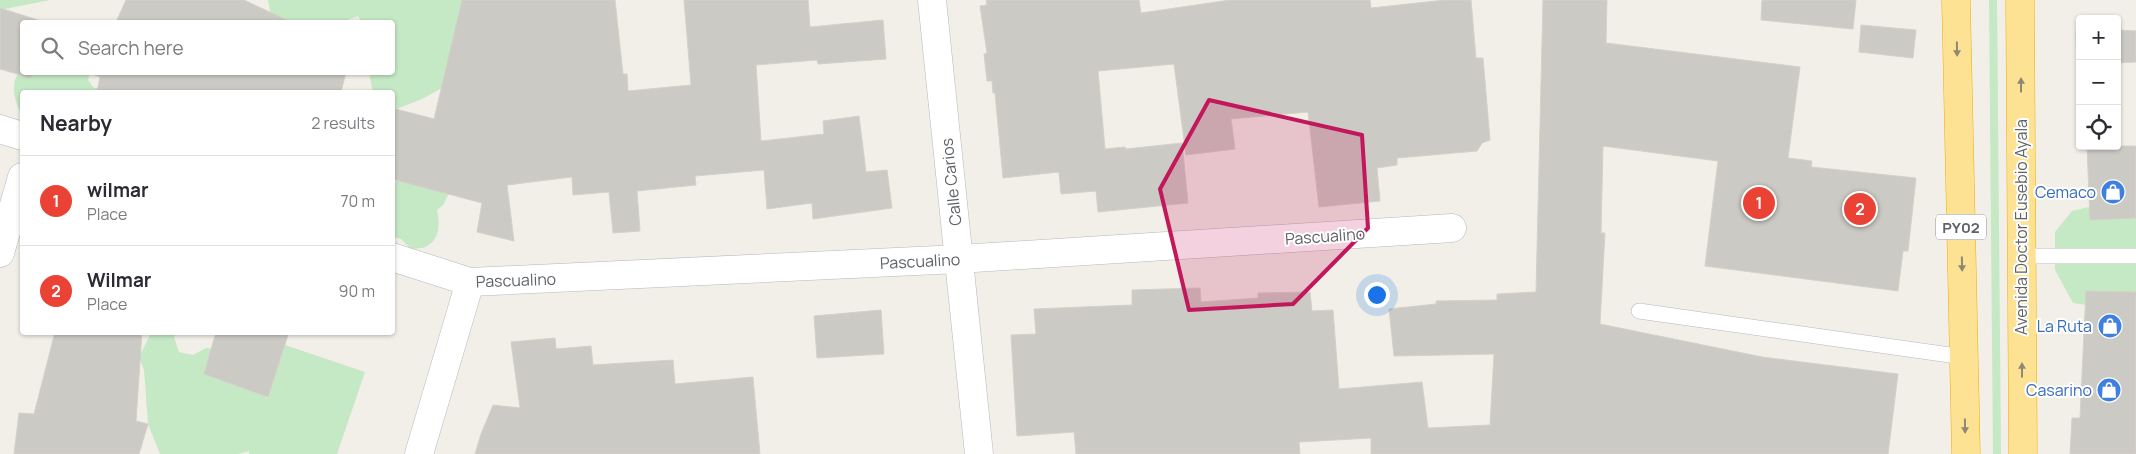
<!DOCTYPE html>
<html lang="en">
<head>
<meta charset="utf-8">
<style>
	:root { --surface:#fff; --page:#f2f2f3; --text:#2b2b33; --muted:#7c7c81; --line:#e1e1e2; --accent:#ea4335 }
	body { margin:0; font-family:Manrope,sans-serif; background:var(--page); color:var(--text) }
	.controls { position:absolute; right:15px; top:15px; display:grid; overflow:hidden; border-radius:5px; box-shadow:0 1px 4px #0004 }
	.controls button { width:45px; height:45px; display:grid; place-items:center; padding:0; border:0; border-bottom:1px solid var(--line); background:var(--surface); color:var(--text); font:25px sans-serif }
	.you { position:absolute; left:1376px; top:294px; width:18px; height:18px; margin:-12px; border:4px solid #fff; border-radius:50%; background:#1a73e8; box-shadow:0 0 0 8px #1a73e833 }
	.badge { display:grid; place-items:center; width:32px; height:32px; border-radius:50%; background:var(--accent); color:#fff; font-size:16px; font-weight:700 }
	.pin { position:absolute; translate:-50% -50%; border:2px solid #fff; box-shadow:0 1px 5px #0006 }
	.list { margin:0; padding:0; list-style:none }
	h2 { display:flex; justify-content:space-between; align-items:center; height:65px; margin:0; padding:0 20px; font-size:21px }
	h2 small { font-size:16px; font-weight:400; color:var(--muted) }
	.list li { display:grid; grid-template-columns:32px 1fr auto; gap:15px; align-items:center; box-sizing:border-box; height:90px; padding:0 20px; border-top:1px solid var(--line) }
	.list b { display:block; font-size:19px; white-space:nowrap }
	.list p { margin:0; font-size:16px; white-space:nowrap; color:var(--muted) }
	.list em { font-size:16px; font-style:normal; color:var(--muted) }
	.icon { flex:none; width:28px; height:28px; fill:none; stroke:currentColor; stroke-width:2; stroke-linecap:round; stroke-linejoin:round }
	.map { position:relative; flex:none; width:2136px; height:454px; overflow:hidden }
	.search { position:absolute; background:var(--surface); box-shadow:0 1px 4px #0004; left:20px; top:20px; width:375px; height:55px; display:flex; align-items:center; gap:12px; box-sizing:border-box; padding:0 18px; border-radius:5px; color:var(--muted); font-size:19px }
	.panel { position:absolute; background:var(--surface); box-shadow:0 1px 4px #0004; left:20px; top:90px; width:375px; height:245px; border-radius:5px }
	.map>svg:first-child { display:block }
</style>
</head>
<body>
<div class="map">
<svg width="2136" height="454" viewBox="0 0 2136 454">
	<rect width="100%" height="100%" fill="#f1efe8"/>
	<!-- green -->
	<g fill="#c5e8c5">
		<path d="M0,0H50L0,10Z"/>
		<path d="M268,0H473L460,78L422,99L394,110L392,92H373L369,73L392,72V22H362L358,16L342,22H284L271,17Z"/>
		<path d="M1989,0H1997L2001,454H1993Z"/>
		<path d="M22,69V72L90,73L88,80L94,88H101L112,92H22V116C15,101 8,82 22,69Z"/>
		<path d="M411,175L450,191L443,205L437,210C440,223 440,239 427,246C423,249 416,248 411,249L401,239L393,237V185L396,181Z"/>
		<path d="M2109,202L2136,212V303L2107,308L2073,303L2055,270V232L2072,211Z"/>
		<path d="M151,333H176L174,337L179,352L193,355L206,348L221,350L264,393L267,399L285,345L365,372L337,454H249V451L238,454H160L148,424L144,370L139,357Z"/>
	</g>
	<!-- building -->
	<g fill="#cccac5" stroke="#d6d1c6">
		<path d="M126,0H244L291,22H116Z"/>
		<path d="M462,0H615L623,74H627L628,91L691,85L684,0H808L810,27L883,20L886,59L818,64L817,60L756,65L761,141L824,134L823,121L859,116L866,172L887,170L892,208L813,219L812,203L767,209L764,170L695,176L696,185L637,191L640,231L613,233L609,192L573,195L572,177L507,185L514,241L477,232L482,203L392,179V108L434,119Z"/>
		<path d="M986,0H1139L1141,13L1230,0H1370L1371,8L1445,0H1471L1476,58H1483L1490,140L1482,143L1477,151L1397,158V165L1377,168L1380,201L1319,207L1308,112L1231,119L1235,149L1186,155L1174,64L1098,71L1105,149L1125,147L1126,149L1182,143L1188,203L1098,212L1096,191L1061,194L1059,172L1003,178L995,93H993L992,81H987L984,54L987,53L980,6L987,5Z"/>
		<path d="M1543,0H1607L1606,43L1800,67L1788,158L1812,161L1811,167L1916,178L1908,251H1903L1898,291L1705,266L1718,161L1603,146L1601,233H1605L1600,324L1762,357L1898,374L1888,454H1371V438L1299,442L1300,454H1076L1074,432L1017,436L1011,335L1036,334L1034,309L1132,305V290L1200,288L1201,302L1258,298V293L1310,292L1312,311L1333,310L1339,389L1422,382L1428,428L1490,425L1494,354L1394,356L1389,309L1436,304V301L1497,300V294L1536,292Z"/>
		<path d="M1762,0H1856L1853,29L1761,20Z"/>
		<path d="M0,8L44,22H22V72H33L31,78L0,69Z"/>
		<path d="M1861,25L1916,30L1913,58L1859,52Z"/>
		<path d="M2117,30L2136,31V62L2117,63Z"/>
		<path d="M2076,31H2080V64H2077Z"/>
		<path d="M87,72H346L341,92H97L100,77Z"/>
		<path d="M2087,146H2136V218L2090,220Z"/>
		<path d="M2086,291L2136,292V454H2070L2072,418H2080Z"/>
		<path d="M881,310L884,354L817,358L814,316Z"/>
		<path d="M55,332H142L136,421L148,424L139,454H14L19,413L34,414Z"/>
		<path d="M216,332H289L268,397L204,374Z"/>
		<path d="M555,338L556,349L591,346L593,365L673,360L675,384L753,377L760,454H475L481,434L493,405L520,408L511,342Z"/>
	</g>
	<g fill="none" stroke-linecap="round" stroke-linejoin="round">
		<defs>
			<g id="lane">
				<path d="M2022,256H2136"/>
				<path d="M1639,311L1964,357"/>
			</g>
			<g id="street">
				<path d="M932,0L979,454"/>
				<path d="M0,129L22,136"/>
				<path d="M0,253L22,177"/>
				<path d="M392,257L470,282L959,259L1452,228"/>
				<path d="M419,454L470,282"/>
			</g>
			<g id="highway">
				<path d="M1956,0L1966,454"/>
				<path d="M2020,0L2023,454"/>
			</g>
		</defs>
		<!-- lane casing -->
		<use href="#lane" stroke="#b5b8bc" stroke-width="16"/>
		<!-- street casing -->
		<use href="#street" stroke="#b5b8bc" stroke-width="29"/>
		<!-- highway casing -->
		<use href="#highway" stroke="#f9ab00" stroke-width="29"/>
		<!-- lane -->
		<use href="#lane" stroke="#fff" stroke-width="15"/>
		<!-- street -->
		<use href="#street" stroke="#fff" stroke-width="28"/>
		<!-- highway -->
		<use href="#highway" stroke="#fde293" stroke-width="28"/>
	</g>
	<!-- one-way arrows -->
	<defs><path id="oneway-solid" d="M-6-.8H1V-3.2L6.5 0L1 3.2V.8H-6Z" transform="scale(1.25)"/></defs>
	<g fill="#8e8975">
		<use href="#oneway-solid" transform="translate(1957 49) rotate(89)"/>
		<use href="#oneway-solid" transform="translate(2021 85) rotate(-90)"/>
		<use href="#oneway-solid" transform="translate(1962 264) rotate(89)"/>
		<use href="#oneway-solid" transform="translate(2022 370) rotate(-90)"/>
		<use href="#oneway-solid" transform="translate(1965 426) rotate(89)"/>
	</g>
	<!-- marked area -->
	<path fill="#c2185b" fill-opacity="0.2" stroke="#c2185b" stroke-width="4" stroke-linejoin="round" d="M1209,100L1362,135L1368,228L1293,304L1189,310L1160,189Z"/>
	<!-- icons -->
	<defs>
		<symbol id="shop-disc" viewBox="-11 -11 22 22"><circle r="9.5" fill="#3f7fe0" stroke="#fff"/><path d="M-5-2.5h2.3a2.7 3.5 0 0 1 5.4 0H5L5.5 6h-11ZM-1.5-2.5h3a1.5 2.3 0 0 0-3 0Z" fill="#fff"/></symbol>
	</defs>
	<g fill-rule="evenodd">
		<use href="#shop-disc" x="2099" y="178" width="28" height="28"/>
		<use href="#shop-disc" x="2096" y="312" width="28" height="28"/>
		<use href="#shop-disc" x="2095" y="376" width="28" height="28"/>
	</g>
	<g text-anchor="middle" dominant-baseline="central" stroke-width="4" stroke-linejoin="round" paint-order="stroke">
		<!-- shield labels -->
		<rect fill="#fff" stroke="#8f9295" stroke-width="1" x="1936" y="214.5" width="50" height="25" rx="4"/>
		<g font-size="15" font-weight="bold" fill="#5f6368">
			<text x="1961" y="227">PY02</text>
		</g>
		<!-- street labels -->
		<g font-size="16" fill="#5f6368" stroke="#fff">
			<text transform="translate(951 182) rotate(-96)">Calle Carios</text>
			<text transform="translate(2021 227) rotate(-90)">Avenida Doctor Eusebio Ayala</text>
			<text transform="translate(1325 236) rotate(-4)">Pascualino</text>
			<text transform="translate(920 261) rotate(-3)">Pascualino</text>
			<text transform="translate(516 280) rotate(-2)">Pascualino</text>
		</g>
		<!-- shop labels -->
		<g font-size="16" fill="#366cbe" stroke="#fff" text-anchor="end">
			<text x="2096" y="192">Cemaco</text>
			<text x="2092" y="326">La Ruta</text>
			<text x="2092" y="390">Casarino</text>
		</g>
	</g>
</svg>
<div class="controls">
<button>+</button>
<button>−</button>
<button><svg class="icon" aria-label="locate" viewBox="0 0 24 24"><circle cx="12" cy="12" r="6"/><path d="M12 2v4M12 18v4M2 12h4M18 12h4"/></svg></button>
</div>
<div class="you"></div>
<div class="pin badge" style="left:1759px;top:203px">1</div>
<div class="pin badge" style="left:1860px;top:209px">2</div>
<div class="search"><svg class="icon" aria-label="search" viewBox="0 0 24 24"><circle cx="10" cy="10" r="6"/><path d="M15 15l6 6"/></svg>Search here</div>
<section class="panel">
<h2>Nearby<small>2 results</small></h2>
<ul class="list">
<li><span class="badge">1</span><div><b>wilmar</b><p>Place</p></div><em>70 m</em></li>
<li><span class="badge">2</span><div><b>Wilmar</b><p>Place</p></div><em>90 m</em></li>
</ul>
</section>
</div>
</body>
</html>
